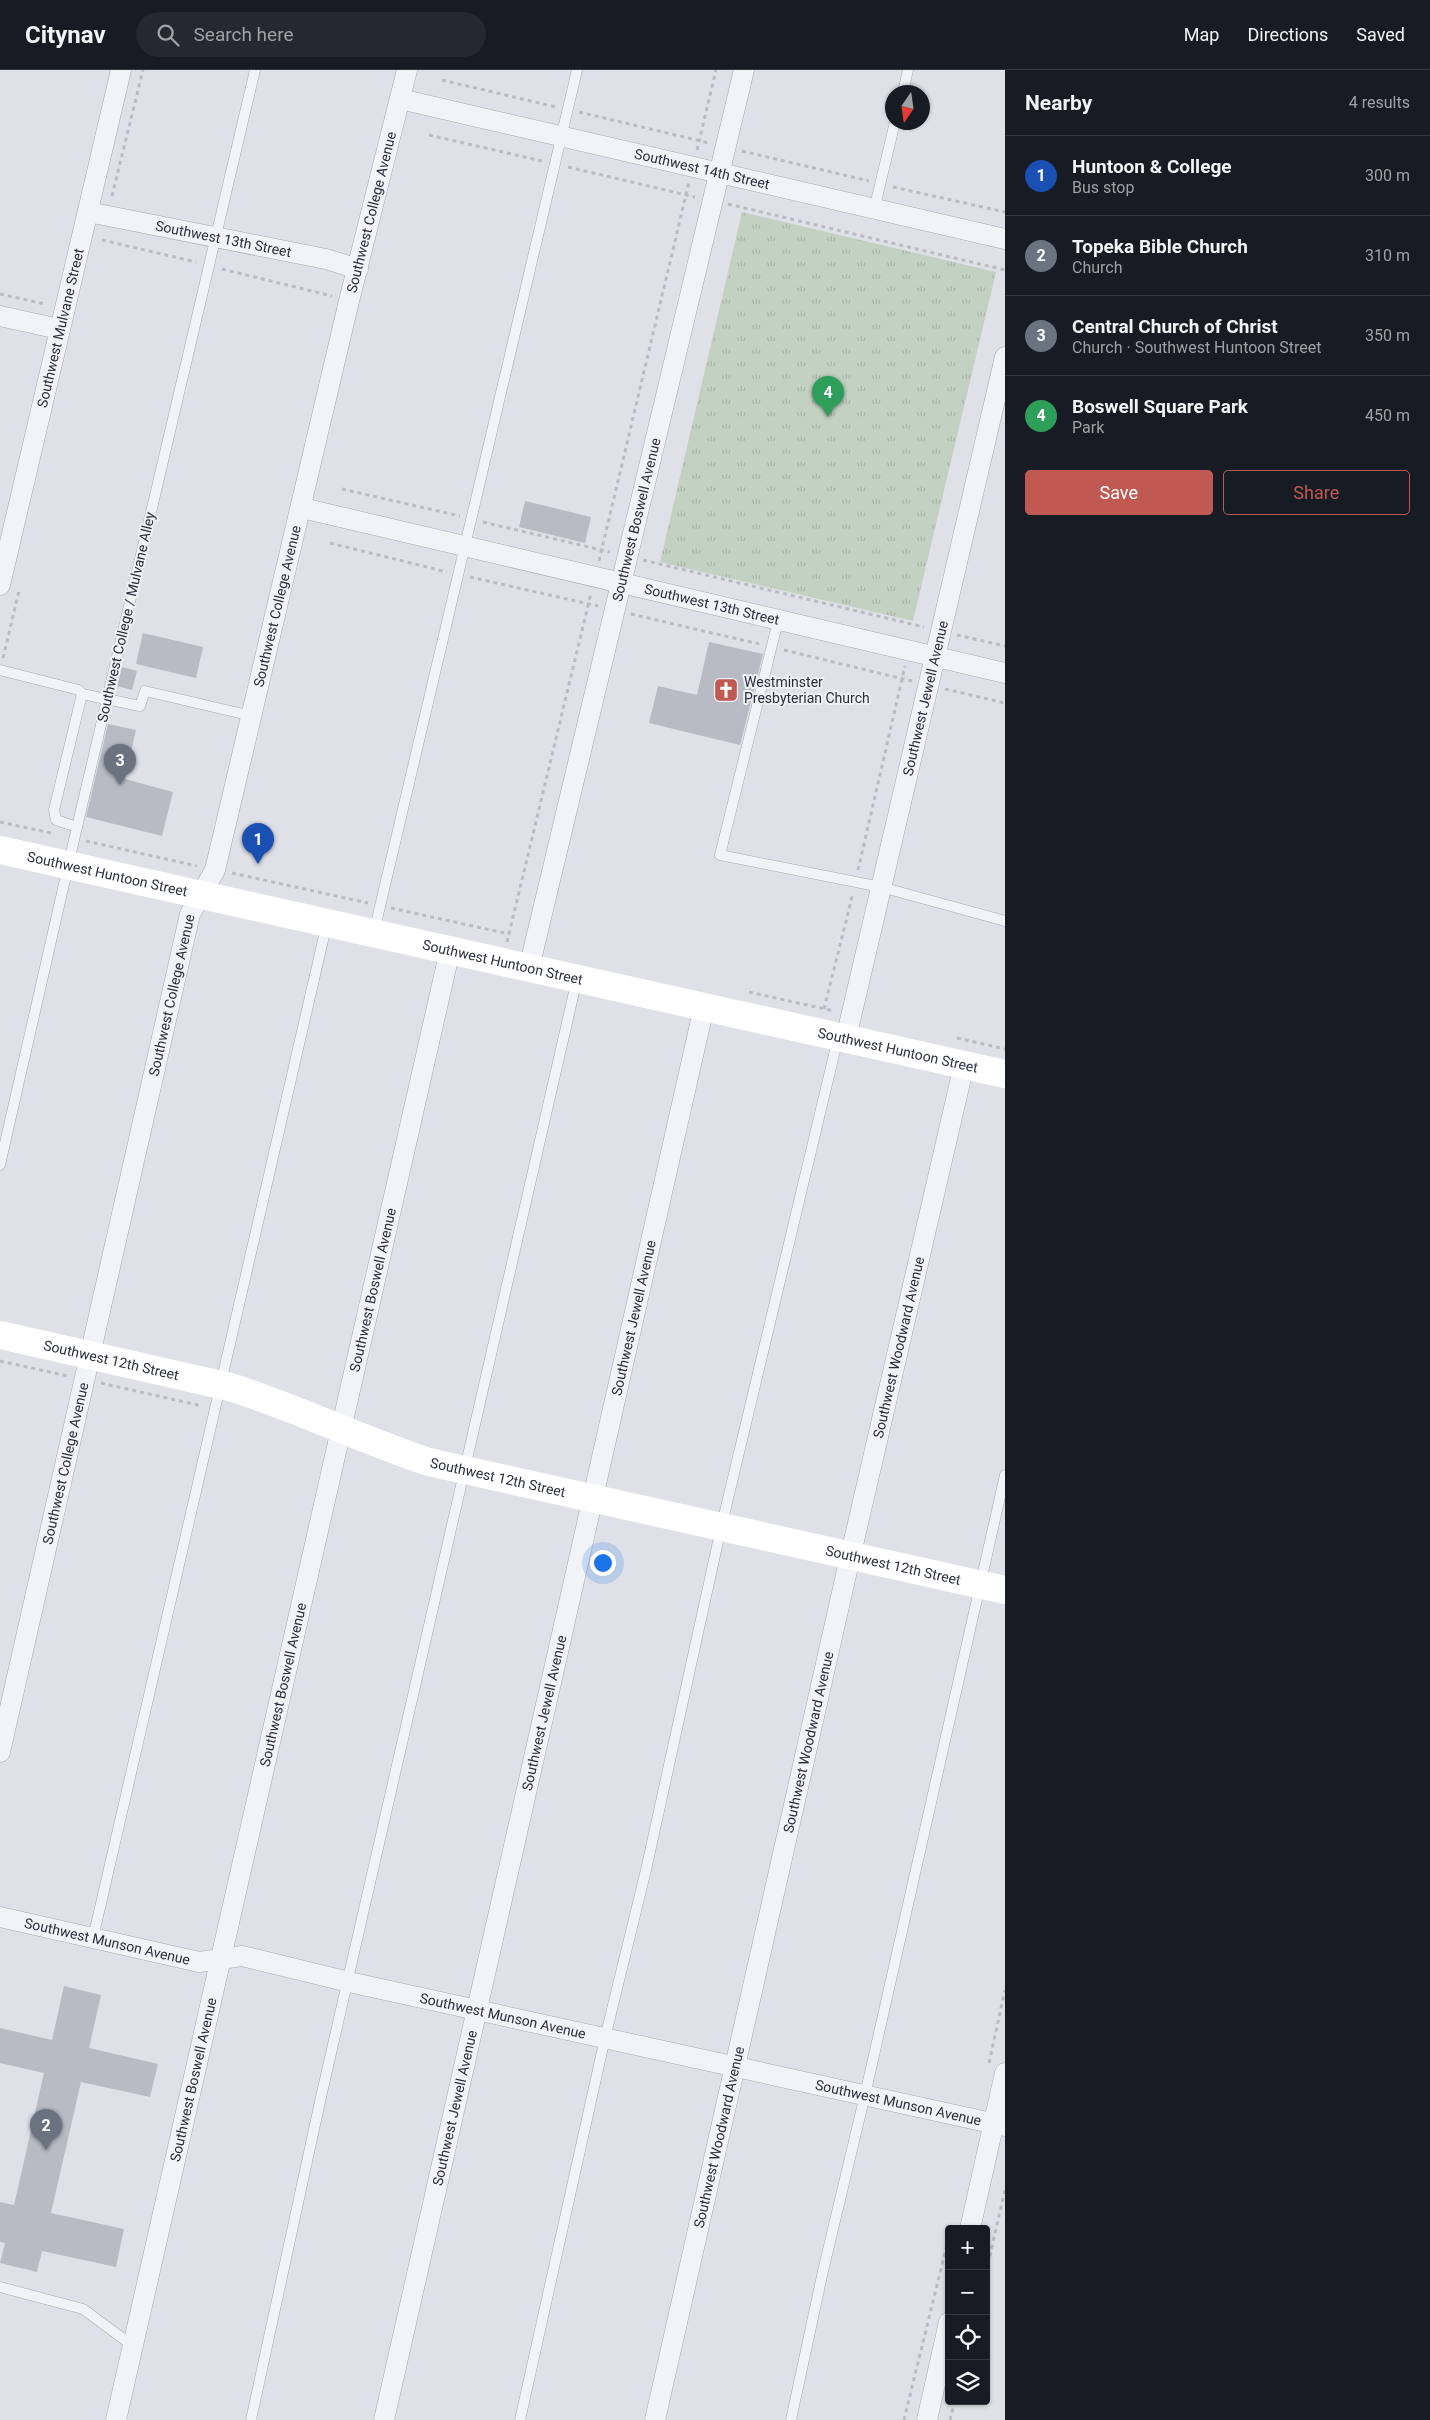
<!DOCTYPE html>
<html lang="en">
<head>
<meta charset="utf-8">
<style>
	:root { --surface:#171b24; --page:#242831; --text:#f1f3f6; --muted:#9ea1a6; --line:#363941; --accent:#c05952 }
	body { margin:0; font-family:Roboto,sans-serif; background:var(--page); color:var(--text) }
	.controls { position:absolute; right:15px; bottom:15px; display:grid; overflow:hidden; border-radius:5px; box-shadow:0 1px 4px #0004 }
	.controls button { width:45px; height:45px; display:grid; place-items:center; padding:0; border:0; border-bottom:1px solid var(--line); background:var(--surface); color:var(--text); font:25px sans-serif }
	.compass { position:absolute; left:885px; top:15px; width:45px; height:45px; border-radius:50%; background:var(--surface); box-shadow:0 1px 4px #0004; rotate:193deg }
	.you { position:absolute; left:602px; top:1492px; width:18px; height:18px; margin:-12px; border:4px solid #fff; border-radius:50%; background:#1a73e8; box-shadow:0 0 0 8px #1a73e833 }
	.badge { display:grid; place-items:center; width:32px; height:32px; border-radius:50%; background:var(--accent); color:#fff; font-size:16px; font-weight:700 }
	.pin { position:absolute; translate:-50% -41px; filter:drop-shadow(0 1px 2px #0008) }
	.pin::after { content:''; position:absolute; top:26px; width:18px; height:15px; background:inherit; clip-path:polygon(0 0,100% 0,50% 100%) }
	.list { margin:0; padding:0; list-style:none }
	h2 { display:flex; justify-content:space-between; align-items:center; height:65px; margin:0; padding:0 20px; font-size:21px }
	h2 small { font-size:16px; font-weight:400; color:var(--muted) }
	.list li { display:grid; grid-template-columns:32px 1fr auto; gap:15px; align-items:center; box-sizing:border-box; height:80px; padding:0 20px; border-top:1px solid var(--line) }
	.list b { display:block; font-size:19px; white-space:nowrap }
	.list p { margin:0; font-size:16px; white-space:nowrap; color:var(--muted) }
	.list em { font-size:16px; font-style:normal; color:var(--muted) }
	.actions { display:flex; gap:10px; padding:15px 20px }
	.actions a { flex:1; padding:11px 0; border:1px solid var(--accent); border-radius:5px; text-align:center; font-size:18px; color:var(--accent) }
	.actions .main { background:var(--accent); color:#fff }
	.icon { flex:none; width:28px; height:28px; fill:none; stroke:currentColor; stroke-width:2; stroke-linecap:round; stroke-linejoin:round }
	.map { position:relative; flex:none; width:1005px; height:2350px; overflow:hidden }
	header { display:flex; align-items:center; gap:30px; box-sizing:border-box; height:70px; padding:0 25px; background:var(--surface); border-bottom:1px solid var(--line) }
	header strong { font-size:24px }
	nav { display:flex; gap:28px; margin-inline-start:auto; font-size:18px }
	.search { width:350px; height:45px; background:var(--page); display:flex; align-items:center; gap:12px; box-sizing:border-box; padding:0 18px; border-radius:28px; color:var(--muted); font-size:19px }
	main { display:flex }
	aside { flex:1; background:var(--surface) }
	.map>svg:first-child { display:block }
</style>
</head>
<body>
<header>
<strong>Citynav</strong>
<div class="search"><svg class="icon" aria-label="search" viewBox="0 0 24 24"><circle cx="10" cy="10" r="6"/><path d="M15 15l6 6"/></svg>Search here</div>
<nav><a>Map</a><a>Directions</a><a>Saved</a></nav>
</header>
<main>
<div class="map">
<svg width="1005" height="2350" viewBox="0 0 1005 2350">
	<defs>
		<pattern id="park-tufts" width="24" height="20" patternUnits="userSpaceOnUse" patternTransform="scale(1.25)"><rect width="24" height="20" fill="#c3d1c2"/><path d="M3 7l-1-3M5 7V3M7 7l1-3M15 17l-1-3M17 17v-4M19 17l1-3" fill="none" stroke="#a8b4a8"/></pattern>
	</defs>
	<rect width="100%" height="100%" fill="#e0e1e8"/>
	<!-- park -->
	<path fill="url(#park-tufts)" d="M742,142L996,202L913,551L660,492Z"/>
	<!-- building -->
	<g fill="#b8bac4">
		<path d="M525,431L591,447L585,473L519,457Z"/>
		<path d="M143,563L203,577L196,608L136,594Z"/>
		<path d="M709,572L763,584L740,675L649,653L658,616L697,625Z"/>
		<path d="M122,597L137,601L132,620L117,616Z"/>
		<path d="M108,654L136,660L125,709L173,722L162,766L86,747Z"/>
		<path d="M64,1916L101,1925L89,1978L158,1994L150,2027L81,2012L51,2143L124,2159L116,2197L42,2181L37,2202L0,2193L5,2173L0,2172V2132L14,2135L44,2003L0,1993V1958L52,1970Z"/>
	</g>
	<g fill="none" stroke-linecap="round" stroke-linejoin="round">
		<defs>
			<g id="lane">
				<path d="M903,22L908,0"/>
				<path d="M874,140L895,52"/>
				<path d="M778,551L720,785L881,817L1005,851"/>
				<path d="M0,600L79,620L82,624L54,740L56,750L77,757"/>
				<path d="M82,624L140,636L145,621L252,646"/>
				<path d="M374,862L577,0"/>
				<path d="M0,1095L77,757L255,0"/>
				<path d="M93,1868L327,853"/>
				<path d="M0,2217L83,2239L133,2276"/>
				<path d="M251,2350L321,2027L577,909"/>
				<path d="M520,2350L605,1968L646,1800L721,1458L838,968"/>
				<path d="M791,2350L823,2201L865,2025L1005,1405"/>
			</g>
			<g id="street">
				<path id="s1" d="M400,29L1005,169"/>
				<path id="s2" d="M88,142L326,189L358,199"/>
				<path d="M0,246L59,259"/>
				<path id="s3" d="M302,438L1005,603"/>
				<path id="s4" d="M0,515L121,0"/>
				<path id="s5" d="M529,898L744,0"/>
				<path id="s6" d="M846,968L1005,287"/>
				<path id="s7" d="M0,1682L190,844L215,800L349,231L407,0"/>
				<path id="s8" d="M0,1847L199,1892L242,1886L349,1912L1005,2056"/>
				<path d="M970,2159L1005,2003"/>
				<path id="s9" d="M116,2350L450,880"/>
				<path id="s10" d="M384,2350L704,937"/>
				<path id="s11" d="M655,2350L846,1505L964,995"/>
				<path d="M927,2350L949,2252"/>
			</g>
		</defs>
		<!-- lane casing -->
		<use href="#lane" stroke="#a6a7b1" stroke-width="11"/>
		<!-- street casing -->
		<use href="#street" stroke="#a6a7b1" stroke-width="21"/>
		<!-- path -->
		<g stroke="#babcc2" stroke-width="3" stroke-dasharray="4 4" stroke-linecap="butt">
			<path d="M442,10L556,37"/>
			<path d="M579,42L709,73"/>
			<path d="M429,65L542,91"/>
			<path d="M697,80L716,0"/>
			<path d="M742,81L869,111"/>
			<path d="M568,97L695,127"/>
			<path d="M893,117L1005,142"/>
			<path d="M112,126L143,0"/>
			<path d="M728,134L1005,200"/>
			<path d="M102,170L196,192"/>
			<path d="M222,199L332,226"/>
			<path d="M0,224L45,234"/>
			<path d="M342,419L460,446"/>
			<path d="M483,452L610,482"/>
			<path d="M330,473L447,502"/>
			<path d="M643,490L924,557"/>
			<path d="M599,491L689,112"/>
			<path d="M470,507L598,536"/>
			<path d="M631,544L759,574"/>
			<path d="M957,565L1005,576"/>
			<path d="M784,580L912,611"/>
			<path d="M3,588L19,521"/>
			<path d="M945,619L1005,633"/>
			<path d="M0,752L51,763"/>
			<path d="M86,771L197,796"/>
			<path d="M858,800L905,596"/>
			<path d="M232,803L368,833"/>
			<path d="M391,838L509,864"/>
			<path d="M507,872L591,523"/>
			<path d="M749,922L834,941"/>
			<path d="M824,939L853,823"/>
			<path d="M957,968L1005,979"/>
			<path d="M0,1291L68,1306"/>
			<path d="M101,1313L202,1336"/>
			<path d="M989,1993L1005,1920"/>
			<path d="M986,2202L1005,2120"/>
			<path d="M904,2350L949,2166"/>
			<path d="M950,2350L955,2331"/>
		</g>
		<!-- lane -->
		<use href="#lane" stroke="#f2f3f6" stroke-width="10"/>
		<!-- street -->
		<use href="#street" stroke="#f2f3f6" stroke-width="20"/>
		<!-- secondary -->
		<g stroke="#fff" stroke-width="28">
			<path id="s12" d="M0,780L1005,1004"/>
			<path id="s13" d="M0,1265L230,1317C298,1338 361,1370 429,1392L1005,1520"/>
		</g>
	</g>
	<!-- icons -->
	<defs>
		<symbol id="church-square" viewBox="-11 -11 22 22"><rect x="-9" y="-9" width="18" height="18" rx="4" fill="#c05952" stroke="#eff1f5"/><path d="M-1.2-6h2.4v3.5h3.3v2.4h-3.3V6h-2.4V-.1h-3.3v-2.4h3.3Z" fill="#fff"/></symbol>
	</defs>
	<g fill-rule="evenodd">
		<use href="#church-square" x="712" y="606" width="28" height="28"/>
	</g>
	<g text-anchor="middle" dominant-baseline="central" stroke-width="4" stroke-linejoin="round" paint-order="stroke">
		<!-- street labels -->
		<g font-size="14" fill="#2a2d3d" stroke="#eff1f5">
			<text stroke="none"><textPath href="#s1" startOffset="310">Southwest 14th Street</textPath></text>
			<text stroke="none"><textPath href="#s7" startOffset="1586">Southwest College Avenue</textPath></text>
			<text stroke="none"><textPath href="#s2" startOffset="138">Southwest 13th Street</textPath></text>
			<text stroke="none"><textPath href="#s4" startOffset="264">Southwest Mulvane Street</textPath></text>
			<text stroke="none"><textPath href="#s5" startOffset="461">Southwest Boswell Avenue</textPath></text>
			<text stroke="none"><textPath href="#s3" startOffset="421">Southwest 13th Street</textPath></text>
			<text stroke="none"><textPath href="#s7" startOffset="1181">Southwest College Avenue</textPath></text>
			<text transform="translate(126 547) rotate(-77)">Southwest College / Mulvane Alley</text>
			<text stroke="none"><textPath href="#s6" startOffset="349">Southwest Jewell Avenue</textPath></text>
			<text stroke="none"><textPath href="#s12" startOffset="110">Southwest Huntoon Street</textPath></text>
			<text stroke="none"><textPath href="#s12" startOffset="515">Southwest Huntoon Street</textPath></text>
			<text stroke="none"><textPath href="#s7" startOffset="776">Southwest College Avenue</textPath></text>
			<text stroke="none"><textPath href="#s12" startOffset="920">Southwest Huntoon Street</textPath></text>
			<text stroke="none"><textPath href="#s9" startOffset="1159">Southwest Boswell Avenue</textPath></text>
			<text stroke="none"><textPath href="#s10" startOffset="1130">Southwest Jewell Avenue</textPath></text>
			<text stroke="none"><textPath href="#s11" startOffset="1100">Southwest Woodward Avenue</textPath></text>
			<text stroke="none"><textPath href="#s13" startOffset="114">Southwest 12th Street</textPath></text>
			<text stroke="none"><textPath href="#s7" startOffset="296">Southwest College Avenue</textPath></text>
			<text stroke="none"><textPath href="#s13" startOffset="519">Southwest 12th Street</textPath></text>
			<text stroke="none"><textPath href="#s13" startOffset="924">Southwest 12th Street</textPath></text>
			<text stroke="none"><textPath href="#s9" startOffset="754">Southwest Boswell Avenue</textPath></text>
			<text stroke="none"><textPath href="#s10" startOffset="725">Southwest Jewell Avenue</textPath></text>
			<text stroke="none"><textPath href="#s11" startOffset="695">Southwest Woodward Avenue</textPath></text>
			<text stroke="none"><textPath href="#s8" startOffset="110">Southwest Munson Avenue</textPath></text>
			<text stroke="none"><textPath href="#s8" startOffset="515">Southwest Munson Avenue</textPath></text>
			<text stroke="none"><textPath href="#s9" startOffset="349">Southwest Boswell Avenue</textPath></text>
			<text stroke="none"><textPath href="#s8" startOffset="920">Southwest Munson Avenue</textPath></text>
			<text stroke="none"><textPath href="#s10" startOffset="320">Southwest Jewell Avenue</textPath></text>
			<text stroke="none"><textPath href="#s11" startOffset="290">Southwest Woodward Avenue</textPath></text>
		</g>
		<!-- poi labels -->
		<g font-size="14" fill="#2a2d3d" stroke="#eff1f5" text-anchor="start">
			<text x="744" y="612">Westminster<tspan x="744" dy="16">Presbyterian Church</tspan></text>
		</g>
	</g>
</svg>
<div class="controls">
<button>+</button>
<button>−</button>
<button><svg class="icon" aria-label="locate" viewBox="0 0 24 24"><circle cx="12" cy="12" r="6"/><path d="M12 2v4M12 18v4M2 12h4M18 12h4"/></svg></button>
<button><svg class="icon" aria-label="layers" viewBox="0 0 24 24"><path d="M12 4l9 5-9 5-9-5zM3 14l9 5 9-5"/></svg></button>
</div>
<svg class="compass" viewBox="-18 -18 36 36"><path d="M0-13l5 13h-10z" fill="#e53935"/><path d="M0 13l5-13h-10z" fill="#9ea1a6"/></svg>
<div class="you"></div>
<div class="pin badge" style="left:258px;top:794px;background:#1a4fb4">1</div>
<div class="pin badge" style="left:46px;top:2080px;background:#6b7280">2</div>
<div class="pin badge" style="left:120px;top:715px;background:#6b7280">3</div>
<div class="pin badge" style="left:828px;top:347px;background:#2e9e5b">4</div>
</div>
<aside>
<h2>Nearby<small>4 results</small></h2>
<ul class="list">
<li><span class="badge" style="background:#1a4fb4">1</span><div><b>Huntoon &amp; College</b><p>Bus stop</p></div><em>300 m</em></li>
<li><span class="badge" style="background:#6b7280">2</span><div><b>Topeka Bible Church</b><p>Church</p></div><em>310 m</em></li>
<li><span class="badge" style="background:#6b7280">3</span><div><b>Central Church of Christ</b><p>Church · Southwest Huntoon Street</p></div><em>350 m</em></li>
<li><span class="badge" style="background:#2e9e5b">4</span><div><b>Boswell Square Park</b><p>Park</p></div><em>450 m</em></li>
</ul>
<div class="actions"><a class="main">Save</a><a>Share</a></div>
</aside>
</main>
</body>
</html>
